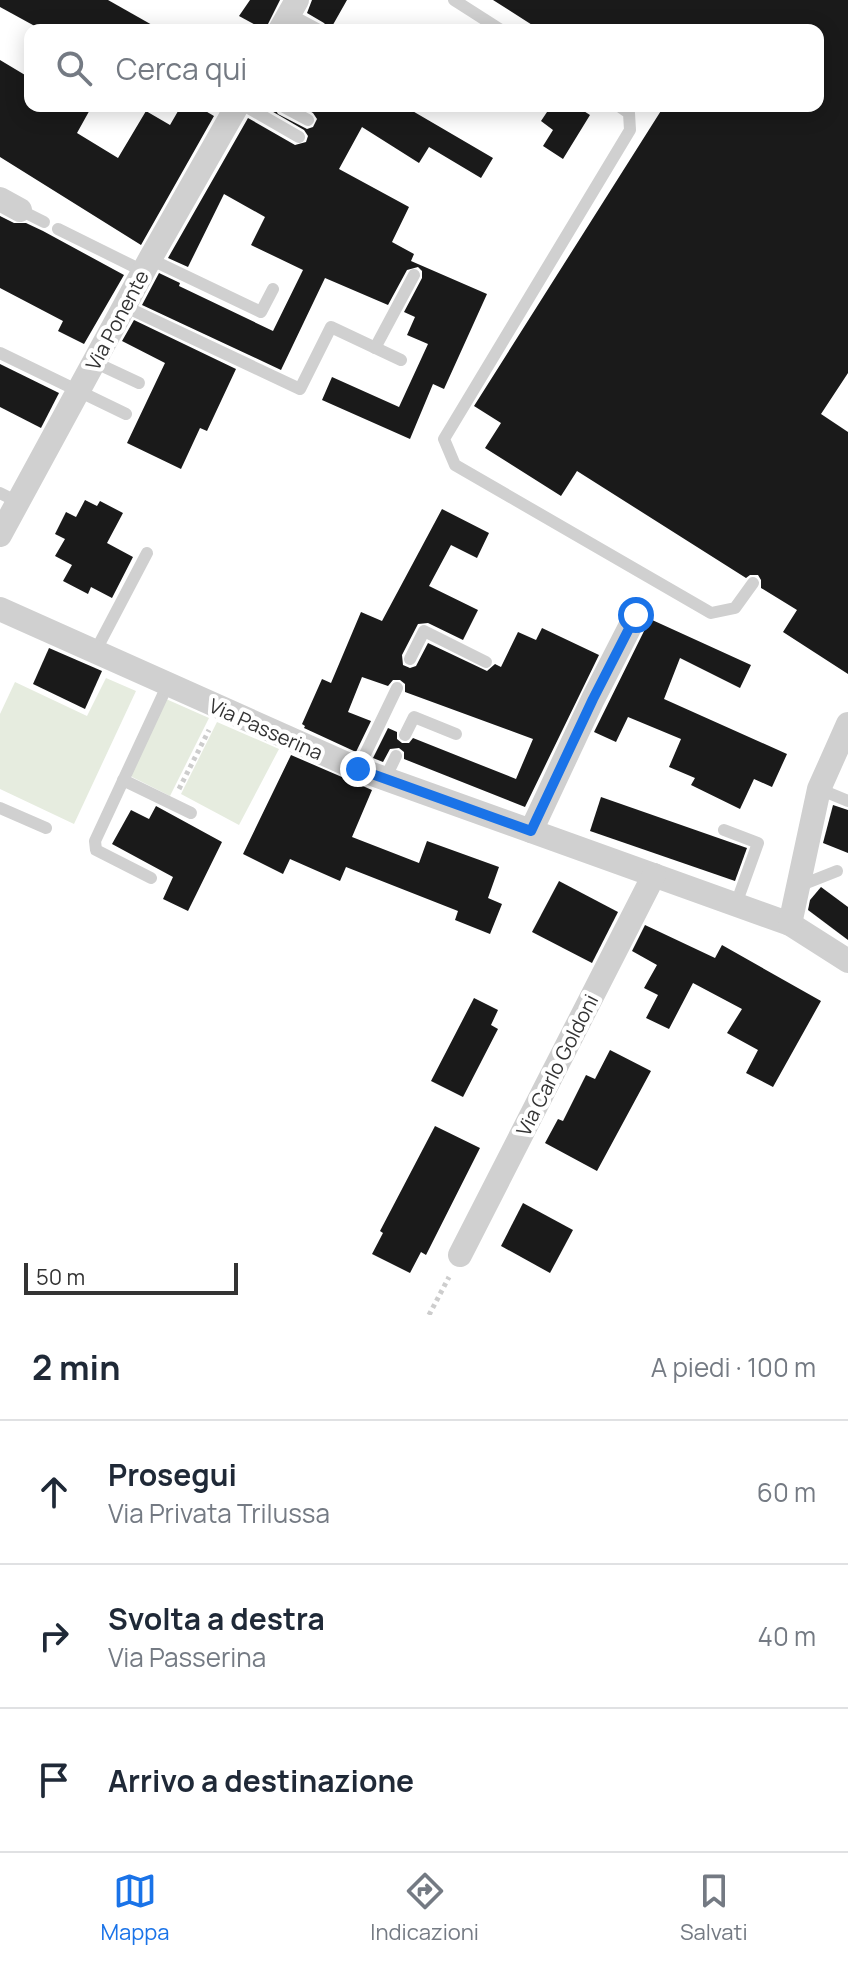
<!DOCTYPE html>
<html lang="it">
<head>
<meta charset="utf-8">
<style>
	:root { --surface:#fff; --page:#f6f6f7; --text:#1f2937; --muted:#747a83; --line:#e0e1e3; --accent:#1a73e8 }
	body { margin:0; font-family:Manrope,sans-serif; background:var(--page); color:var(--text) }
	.scale { position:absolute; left:24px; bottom:20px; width:214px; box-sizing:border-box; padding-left:8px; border:4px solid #333; border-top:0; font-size:22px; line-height:28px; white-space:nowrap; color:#333; -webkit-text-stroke:6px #fff; paint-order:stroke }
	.stop { position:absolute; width:24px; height:24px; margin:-18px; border:6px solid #1a73e8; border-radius:50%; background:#fff }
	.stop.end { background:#1a73e8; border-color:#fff; box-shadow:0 2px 8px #0008 }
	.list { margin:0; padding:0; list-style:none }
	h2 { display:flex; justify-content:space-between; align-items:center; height:104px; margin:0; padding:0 32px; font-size:34px }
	h2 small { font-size:26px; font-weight:400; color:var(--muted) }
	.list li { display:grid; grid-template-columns:52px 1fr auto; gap:24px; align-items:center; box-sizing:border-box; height:144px; padding:0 32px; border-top:2px solid var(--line) }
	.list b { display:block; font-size:30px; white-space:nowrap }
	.list p { margin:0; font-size:26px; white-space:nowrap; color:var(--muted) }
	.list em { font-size:26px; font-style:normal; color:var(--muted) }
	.icon { flex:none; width:44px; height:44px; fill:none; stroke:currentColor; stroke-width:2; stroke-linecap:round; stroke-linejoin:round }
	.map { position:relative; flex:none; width:848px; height:1315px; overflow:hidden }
	.search { position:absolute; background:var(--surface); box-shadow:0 4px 20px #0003; left:24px; right:24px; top:24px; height:88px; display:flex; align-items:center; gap:20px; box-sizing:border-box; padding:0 28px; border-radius:16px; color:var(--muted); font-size:30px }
	.sheet { height:536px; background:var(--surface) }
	nav { display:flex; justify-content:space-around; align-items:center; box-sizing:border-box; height:112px; border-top:2px solid var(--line); background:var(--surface); font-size:22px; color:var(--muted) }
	nav a { display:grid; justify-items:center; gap:4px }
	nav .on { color:var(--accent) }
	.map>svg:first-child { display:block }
</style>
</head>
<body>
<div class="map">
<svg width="848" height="1315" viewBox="0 0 848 1315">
	<rect width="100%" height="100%" fill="#fff"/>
	<!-- green -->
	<g fill="#e6ecdf">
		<path d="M106,678L136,691L74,824L0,789V714L15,682L87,716Z"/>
		<path d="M166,699L209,718L170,796L132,777L131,774Z"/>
		<path d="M217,722L279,749L239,825L181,794Z"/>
	</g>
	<!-- building -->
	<g fill="#1a1a1a">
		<path d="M0,0H108L161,30H42L0,7Z"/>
		<path d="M250,0H280L265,30L239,16Z"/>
		<path d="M312,0H347L330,30L324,23L307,13Z"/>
		<path d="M493,0H848V373L821,414L848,432V674L783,632L797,610L761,588V580L758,575H750L746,578L577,471L561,496L485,448L501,423L474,406L664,106H818V30H540Z"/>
		<path d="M0,60L30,78V106H92L77,133L118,158L146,111L170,125L181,106H197L214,116L141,245L0,157Z"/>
		<path d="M263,106H273L278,114L307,129L313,127L317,119L313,113L301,106H404L493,158L481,178L429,147L419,163L362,127L339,169L409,207L392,242L414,254L411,261L487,294L444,389L433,384L410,439L322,400L332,377L399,407L428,344L407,335L415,317L404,312L422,278V271L418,267L407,270L388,305L325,278L281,370L142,305L159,273L180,283L179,286L273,331L303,270L251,245L265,217L224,194L188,267L168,258L248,118L295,145L306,142L308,136L304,130Z"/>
		<path d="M551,106H576L590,115L563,159L543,146L553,130L541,121Z"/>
		<path d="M0,216L14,223H26L43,231L124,275L84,344L58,331L63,321L0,288Z"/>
		<path d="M134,320L236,369L207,431L200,428L181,469L127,443L165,363L122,341Z"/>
		<path d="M0,364L59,393L41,428L0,407Z"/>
		<path d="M85,500L97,506L100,501L123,513L107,543L133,557L112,598L91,587L88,594L63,581L72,565L55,556L65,539L55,534L66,512L76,517Z"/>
		<path d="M442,509L489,533L477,558L451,545L429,586L478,610L463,640L428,623L418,624L402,655L403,665L410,668L416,666L428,643L487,671L495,664L501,667L518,632L536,640L542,628L599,655L525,807L404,759V752L399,748L390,749L383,762L373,758L388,728L397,732V739L402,743H409L413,738L516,779L533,739L405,692V684L400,680H393L388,686L362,677L348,712L371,721L356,752L304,728L305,726L302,724L322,679L331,683L361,612L382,621Z"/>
		<path d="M650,619L751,665L740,688L680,658L664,699L787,754L772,787L754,779L740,809L691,785L695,778L669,767L681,739L628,717L616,742L594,732Z"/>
		<path d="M49,648L102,671L85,709L33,684Z"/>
		<path d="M291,755L372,790L352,837L419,863L427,841L499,867L488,898L502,904L490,934L455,920L458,911L346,867L340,881L290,859L283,874L243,854Z"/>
		<path d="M601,797L747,848L735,881L590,831Z"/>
		<path d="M833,805L848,810V853L823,843Z"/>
		<path d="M156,806L222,842L188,911L163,899L173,877L112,844L131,810L149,819Z"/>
		<path d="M559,881L618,912L592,963L532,932Z"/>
		<path d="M821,887L848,907V940L808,910L810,900Z"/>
		<path d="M645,925L715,958L722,945L821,1001L773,1087L746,1073L758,1050L727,1033L742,1009L693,983L669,1029L646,1018L658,995L644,988L657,965L632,951Z"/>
		<path d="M474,998L498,1010L491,1025L498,1029L463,1097L431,1081Z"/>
		<path d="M610,1050L651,1071L597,1171L545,1143L558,1119L563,1121L586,1075L595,1079Z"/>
		<path d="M435,1126L480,1148L426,1255L421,1252L410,1273L372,1254L383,1233L380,1231Z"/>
		<path d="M523,1203L573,1230L550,1273L501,1246Z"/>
	</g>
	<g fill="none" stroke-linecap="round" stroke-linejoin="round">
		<!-- path -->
		<g stroke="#cdcdcd" stroke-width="5" stroke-dasharray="4 4" stroke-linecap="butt">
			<path d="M179,789L209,730"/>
			<path d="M429,1315L449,1277"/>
		</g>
		<!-- lane -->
		<g stroke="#d0d0d0" stroke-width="12">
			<path d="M454,0L501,30"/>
			<path d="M289,14L319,30"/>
			<path d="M245,106L299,137"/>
			<path d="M282,106L308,120"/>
			<path d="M619,106L629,113L630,130L444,439L455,465L711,613L735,608L753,583"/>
			<path d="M20,210L44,222"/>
			<path d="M58,229L143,271"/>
			<path d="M150,259L261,312L273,289"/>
			<path d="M124,306L300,389L331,327L401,360"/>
			<path d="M375,348L414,275"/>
			<path d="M0,353L126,414"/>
			<path d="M94,362L139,383"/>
			<path d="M0,493L18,502"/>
			<path d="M95,652L147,553"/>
			<path d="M410,659L424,631L486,662"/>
			<path d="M405,735L414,717L456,734"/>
			<path d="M358,769L397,688"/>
			<path d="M385,779L396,756"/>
			<path d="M123,780L191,813"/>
			<path d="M819,789L848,801"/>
			<path d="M0,808L46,828"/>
			<path d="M724,830L758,843L736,904"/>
			<path d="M151,878L96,850L95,841L168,684"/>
			<path d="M799,886L837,871"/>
		</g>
		<!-- street -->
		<g stroke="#d0d0d0" stroke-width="24">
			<path d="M280,30L297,0"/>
			<path d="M0,199L20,210"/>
			<path d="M0,535L150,259L237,106"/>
			<path d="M0,609L358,769L790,924L848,961"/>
			<path d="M531,831L593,699L636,615"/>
			<path d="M790,924L819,789L848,724"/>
			<path d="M460,1255L654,875"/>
		</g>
	</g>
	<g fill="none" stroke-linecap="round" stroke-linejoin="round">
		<!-- route -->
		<path stroke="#1a73e8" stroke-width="10" d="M358,769L531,831L593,699L636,615"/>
	</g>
	<g text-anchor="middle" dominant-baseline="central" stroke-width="8" stroke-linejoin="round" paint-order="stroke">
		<!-- street labels -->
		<g font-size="20" fill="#333" stroke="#fff">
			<text transform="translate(117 320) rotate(-62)">Via Ponente</text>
			<text transform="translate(266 729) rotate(24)">Via Passerina</text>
			<text transform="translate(557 1065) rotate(-63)">Via Carlo Goldoni</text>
		</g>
	</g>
</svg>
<div class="scale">50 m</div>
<div class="stop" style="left:636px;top:615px"></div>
<div class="stop end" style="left:358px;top:769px"></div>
<div class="search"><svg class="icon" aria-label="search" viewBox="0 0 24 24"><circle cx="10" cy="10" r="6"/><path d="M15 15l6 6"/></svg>Cerca qui</div>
</div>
<section class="sheet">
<h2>2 min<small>A piedi · 100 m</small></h2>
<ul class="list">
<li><svg class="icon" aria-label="ahead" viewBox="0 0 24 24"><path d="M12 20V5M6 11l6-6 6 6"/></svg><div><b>Prosegui</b><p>Via Privata Trilussa</p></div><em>60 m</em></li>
<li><svg class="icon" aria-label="right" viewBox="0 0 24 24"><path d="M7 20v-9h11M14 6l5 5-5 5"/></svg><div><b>Svolta a destra</b><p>Via Passerina</p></div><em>40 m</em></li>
<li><svg class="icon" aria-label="arrive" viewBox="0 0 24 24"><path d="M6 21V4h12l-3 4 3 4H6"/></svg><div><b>Arrivo a destinazione</b></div></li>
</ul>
</section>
<nav>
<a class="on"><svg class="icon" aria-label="map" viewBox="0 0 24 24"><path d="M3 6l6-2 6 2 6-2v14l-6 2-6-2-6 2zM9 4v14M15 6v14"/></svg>Mappa</a>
<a><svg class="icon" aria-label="directions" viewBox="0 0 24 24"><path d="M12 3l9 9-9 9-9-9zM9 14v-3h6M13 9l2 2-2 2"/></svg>Indicazioni</a>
<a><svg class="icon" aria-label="saved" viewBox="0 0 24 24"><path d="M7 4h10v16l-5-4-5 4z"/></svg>Salvati</a>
</nav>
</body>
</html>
